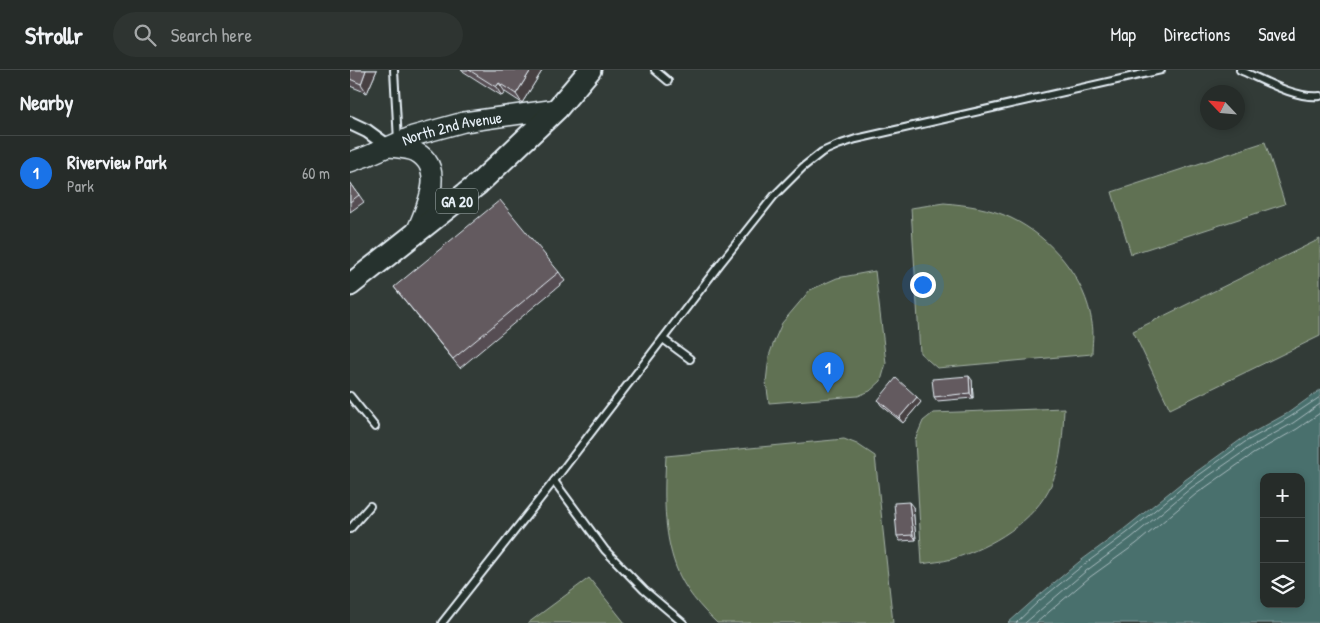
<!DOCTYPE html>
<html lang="en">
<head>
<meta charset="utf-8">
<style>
	:root { --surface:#262c29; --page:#2e3431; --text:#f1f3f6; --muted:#a4a7a8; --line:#424846; --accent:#1a73e8 }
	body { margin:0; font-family:"Patrick Hand",sans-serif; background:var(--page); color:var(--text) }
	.controls { position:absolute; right:15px; bottom:15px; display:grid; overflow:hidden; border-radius:10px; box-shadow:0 2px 8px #0003 }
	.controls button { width:45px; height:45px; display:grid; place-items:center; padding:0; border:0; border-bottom:1px solid var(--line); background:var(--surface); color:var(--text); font:25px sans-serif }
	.compass { position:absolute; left:850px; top:15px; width:45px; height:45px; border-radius:50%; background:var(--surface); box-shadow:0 2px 8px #0003; rotate:296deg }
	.you { position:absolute; left:572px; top:214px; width:18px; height:18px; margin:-12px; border:4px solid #fff; border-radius:50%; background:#1a73e8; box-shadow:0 0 0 8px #1a73e833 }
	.badge { display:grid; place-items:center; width:32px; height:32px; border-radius:50%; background:var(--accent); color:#fff; font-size:16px; font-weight:700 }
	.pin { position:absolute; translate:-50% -41px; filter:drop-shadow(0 1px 2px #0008) }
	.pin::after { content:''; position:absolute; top:26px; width:18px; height:15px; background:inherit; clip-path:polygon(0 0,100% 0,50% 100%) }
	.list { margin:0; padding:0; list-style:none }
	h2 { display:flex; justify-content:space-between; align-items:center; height:65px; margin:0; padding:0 20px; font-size:21px }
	h2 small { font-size:16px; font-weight:400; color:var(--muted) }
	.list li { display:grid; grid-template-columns:32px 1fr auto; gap:15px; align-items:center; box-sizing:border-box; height:75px; padding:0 20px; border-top:1px solid var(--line) }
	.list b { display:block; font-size:19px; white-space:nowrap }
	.list p { margin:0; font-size:16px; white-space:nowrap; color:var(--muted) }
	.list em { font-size:16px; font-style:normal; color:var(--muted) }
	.icon { flex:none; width:28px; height:28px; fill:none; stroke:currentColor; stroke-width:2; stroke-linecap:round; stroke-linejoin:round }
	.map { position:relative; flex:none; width:970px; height:553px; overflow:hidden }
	header { display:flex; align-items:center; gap:30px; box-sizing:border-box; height:70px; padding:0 25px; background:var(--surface); border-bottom:1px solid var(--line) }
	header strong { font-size:24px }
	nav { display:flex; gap:28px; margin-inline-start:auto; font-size:18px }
	.search { width:350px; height:45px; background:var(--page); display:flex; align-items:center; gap:12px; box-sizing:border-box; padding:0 18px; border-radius:28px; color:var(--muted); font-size:19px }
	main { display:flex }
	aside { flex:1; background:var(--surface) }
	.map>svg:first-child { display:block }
</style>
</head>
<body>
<header>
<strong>Strollr</strong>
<div class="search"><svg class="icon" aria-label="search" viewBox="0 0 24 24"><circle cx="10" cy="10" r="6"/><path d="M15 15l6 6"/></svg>Search here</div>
<nav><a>Map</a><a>Directions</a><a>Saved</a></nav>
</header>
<main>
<aside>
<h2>Nearby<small></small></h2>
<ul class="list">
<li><span class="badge">1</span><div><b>Riverview Park</b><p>Park</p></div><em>60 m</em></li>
</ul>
</aside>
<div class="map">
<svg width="970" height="553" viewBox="0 0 970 553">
	<rect width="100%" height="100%" fill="#323b37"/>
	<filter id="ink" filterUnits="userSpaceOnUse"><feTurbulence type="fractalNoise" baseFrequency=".02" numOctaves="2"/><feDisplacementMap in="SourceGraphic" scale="10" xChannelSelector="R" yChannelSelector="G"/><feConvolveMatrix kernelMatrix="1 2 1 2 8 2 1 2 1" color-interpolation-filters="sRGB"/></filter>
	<g filter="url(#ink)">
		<!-- green -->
		<g fill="#617153" stroke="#a4b1a6">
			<path d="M915,72L935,134L781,184L762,122Z"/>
			<path d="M594,133C617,135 640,138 661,148C701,167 736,209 742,253C744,263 742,274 742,284L587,298L570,283L561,138Z"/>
			<path d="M970,169V266L820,339L783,261Z"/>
			<path d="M525,201L536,293L531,311L520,321L508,326L419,333L416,312L419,286L425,269L432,253L460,220L487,208Z"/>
			<path d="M714,338C713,363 712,389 702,413C685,452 641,477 602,489C592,492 581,492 572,494L565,370L573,351L583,343Z"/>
			<path d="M494,369L507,374L525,386L543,553H367C351,538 334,519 326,497C313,462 314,423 316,386Z"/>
			<path d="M239,508L275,553H178Z"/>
		</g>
		<!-- water -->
		<path fill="#4a6f6d" stroke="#89a3a5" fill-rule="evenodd" d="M970,320V553H658L686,528L729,492L774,459L835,410L893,368L938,343ZM914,407H951V534H914Z"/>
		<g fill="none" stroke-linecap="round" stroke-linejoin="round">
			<!-- shore -->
			<g stroke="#a9bdc0" stroke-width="1">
				<path d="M666,553L689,531L732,496L777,463L838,413L895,372L940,347L970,327"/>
				<path d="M675,553L736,501L781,468L841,418L899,378L943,353L970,334"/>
				<path d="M686,553L740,507L786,474L846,424L903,384L947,359L970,343"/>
			</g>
			<defs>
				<g id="lane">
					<path d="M44,0L48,71"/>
					<path d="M305,0L318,11"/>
					<path d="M890,0C913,10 946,29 970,26"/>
					<path d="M313,269L340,289"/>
					<path d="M0,326L25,357"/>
					<path d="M204,411L255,480L294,520L333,553"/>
					<path d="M0,459L20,436"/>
					<path d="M92,553L204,411L370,194L424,126L453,97L472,82L488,75L506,69L811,0"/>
				</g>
				<path id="street" d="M0,53L17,61L39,77"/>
				<g id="secondary">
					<path d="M39,77C47,78 58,78 66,82C98,99 74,141 65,165"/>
					<path id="s1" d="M0,92L17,86L63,66L114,52L207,39"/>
				</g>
				<path id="primary" d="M0,215L128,114L207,39L240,0"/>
			</defs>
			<!-- lane casing -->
			<use href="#lane" stroke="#e8f1f8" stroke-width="10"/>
			<!-- street casing -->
			<use href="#street" stroke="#e8f1f8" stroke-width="16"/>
			<!-- secondary casing -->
			<use href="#secondary" stroke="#e8f1f8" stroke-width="22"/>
			<!-- primary casing -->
			<use href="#primary" stroke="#e8f1f8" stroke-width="25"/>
			<!-- lane -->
			<use href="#lane" stroke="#26332d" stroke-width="6"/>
			<!-- street -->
			<use href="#street" stroke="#26332d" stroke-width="12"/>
			<!-- secondary -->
			<use href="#secondary" stroke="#26332d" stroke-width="19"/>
			<!-- primary -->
			<use href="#primary" stroke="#26332d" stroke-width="21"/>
		</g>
		<!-- wall -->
		<g fill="#564d52" stroke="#e8f1f8">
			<path d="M0,0H27L17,23L0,16Z"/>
			<path d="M111,0H191L192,1L172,33L155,22L152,26Z"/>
			<path d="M0,112L14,132L0,142Z"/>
			<path d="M209,202L215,211L110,298L51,226L44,217Z"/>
			<path d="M622,310L623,328L587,331L584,327Z"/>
			<path d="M528,330L571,332L553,353L531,335Z"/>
			<path d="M563,437L566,470L550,471L547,466Z"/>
		</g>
		<!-- shaded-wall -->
		<g fill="#463f42" stroke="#e8f1f8">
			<path d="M16,0H27L17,23L11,14Z"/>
			<path d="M181,0H191L192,1L172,33L166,24Z"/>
			<path d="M149,13L155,22L152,26L146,17Z"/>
			<path d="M619,306L622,310L623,328L620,323Z"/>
			<path d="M567,327L571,332L553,353L549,348Z"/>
			<path d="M559,432L563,437L566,470L563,465Z"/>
		</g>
		<!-- building -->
		<g fill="#645a5f" stroke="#e8f1f8">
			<path d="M0,0H16L11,14L0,9Z"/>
			<path d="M119,0H181L166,24L149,13L146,17Z"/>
			<path d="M0,112L9,125L0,132Z"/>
			<path d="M150,130L209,202L103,289L44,217Z"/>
			<path d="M619,306L620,323L584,327L582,309Z"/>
			<path d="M546,308L567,327L549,348L528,330Z"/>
			<path d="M559,432L563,465L547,466L544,433Z"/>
		</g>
	</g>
	<g text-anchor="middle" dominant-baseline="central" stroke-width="5" stroke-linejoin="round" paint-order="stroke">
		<!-- shield labels -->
		<rect fill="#26332d" stroke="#aeb8bb" stroke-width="1" x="86" y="118.5" width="42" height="25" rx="4"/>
		<g font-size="15" font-weight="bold" fill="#e8f1f8">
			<text x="107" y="131">GA 20</text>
		</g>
		<!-- street labels -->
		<g font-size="16" fill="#e8f1f8" stroke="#26332d">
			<text stroke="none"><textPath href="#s1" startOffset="108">North 2nd Avenue</textPath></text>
		</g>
	</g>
</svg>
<div class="controls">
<button>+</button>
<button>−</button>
<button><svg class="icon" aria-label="layers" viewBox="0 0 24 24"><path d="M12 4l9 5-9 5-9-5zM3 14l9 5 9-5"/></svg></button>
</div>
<svg class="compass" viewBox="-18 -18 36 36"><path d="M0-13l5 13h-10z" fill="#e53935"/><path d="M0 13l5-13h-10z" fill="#a4a7a8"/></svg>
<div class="you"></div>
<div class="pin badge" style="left:478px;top:323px">1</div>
</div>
</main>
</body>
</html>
